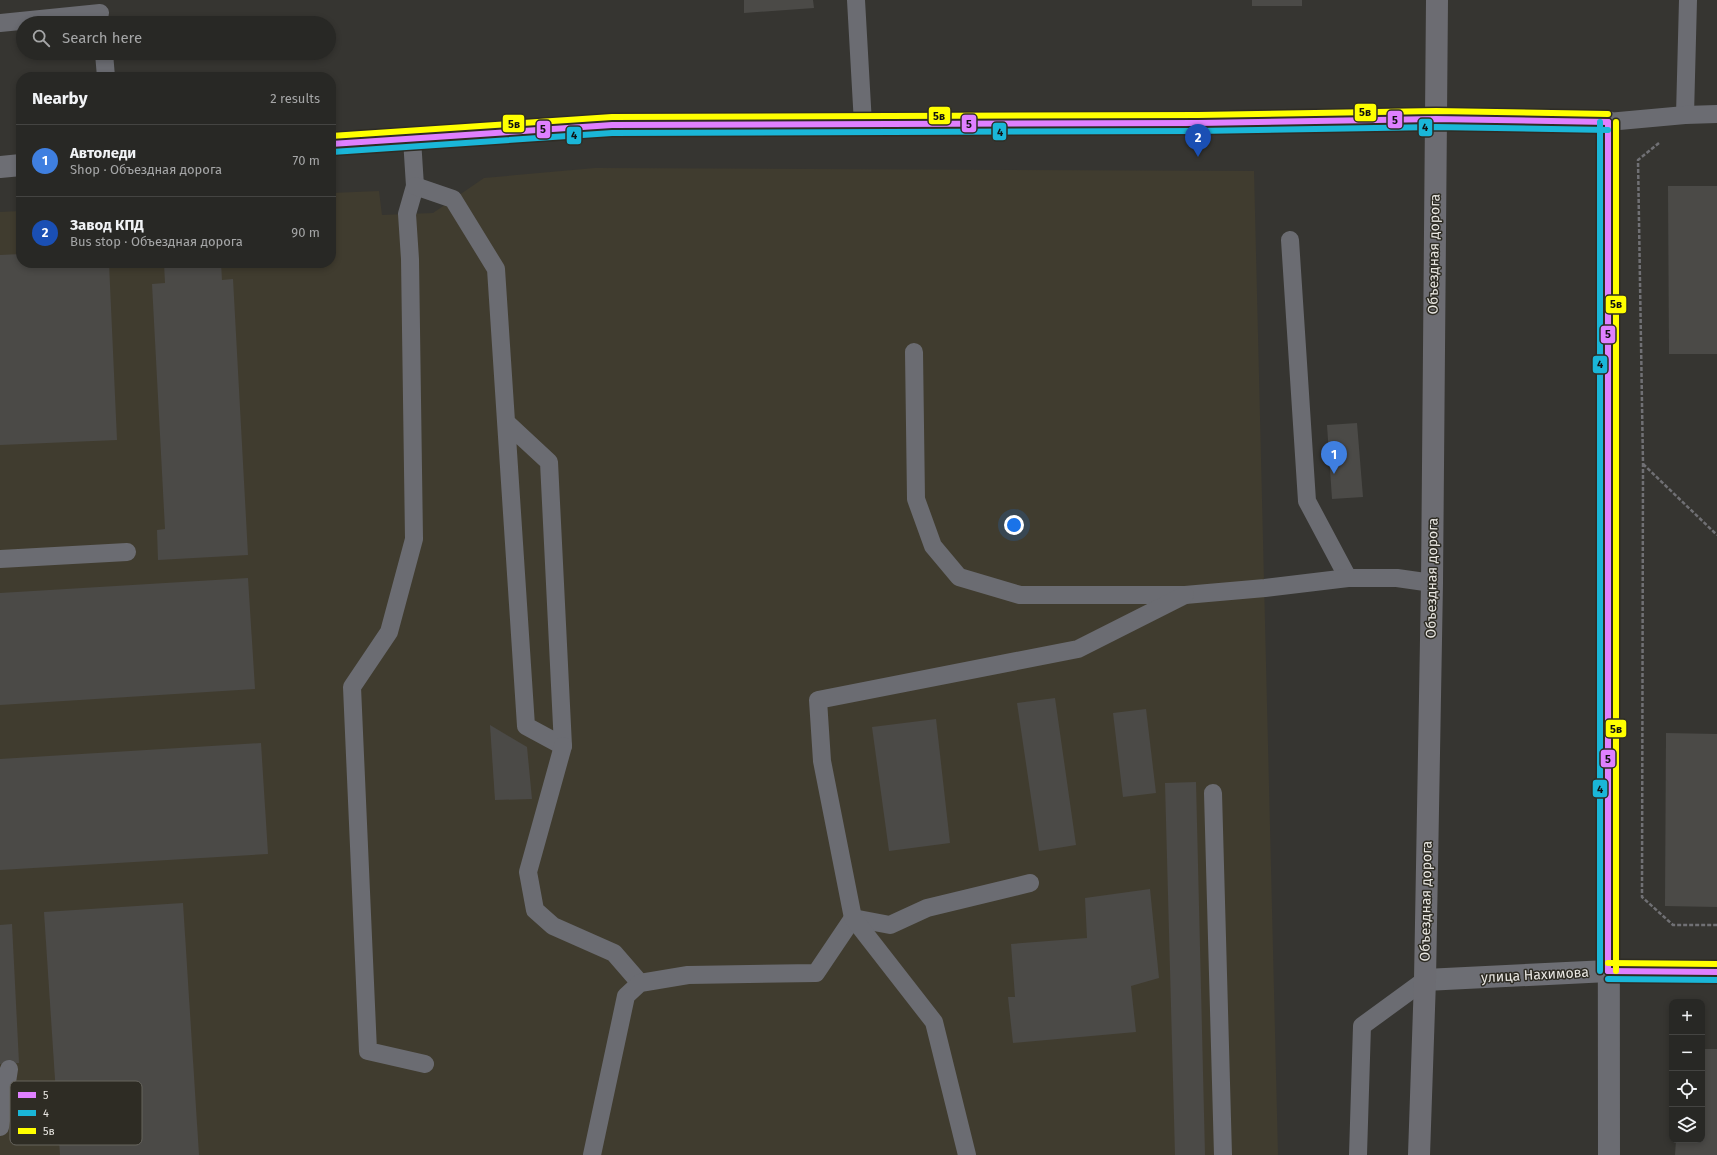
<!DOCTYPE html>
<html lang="en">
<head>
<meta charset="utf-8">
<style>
	:root { --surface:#282825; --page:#343432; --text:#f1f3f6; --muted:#a5a6a7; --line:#444442; --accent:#8c9099 }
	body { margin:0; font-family:"Fira Sans",sans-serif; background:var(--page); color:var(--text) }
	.controls { position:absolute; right:12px; bottom:12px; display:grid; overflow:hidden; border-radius:8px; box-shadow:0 2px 6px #0003 }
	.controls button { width:36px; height:36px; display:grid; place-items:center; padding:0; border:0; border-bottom:1px solid var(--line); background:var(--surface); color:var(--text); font:20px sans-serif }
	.you { position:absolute; left:1014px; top:525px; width:14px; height:14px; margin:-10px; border:3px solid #fff; border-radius:50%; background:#1a73e8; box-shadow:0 0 0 6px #1a73e833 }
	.badge { display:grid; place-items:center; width:26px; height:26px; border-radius:50%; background:var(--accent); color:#fff; font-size:13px; font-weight:700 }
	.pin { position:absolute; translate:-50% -33px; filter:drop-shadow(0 1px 2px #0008) }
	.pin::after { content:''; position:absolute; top:21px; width:14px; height:12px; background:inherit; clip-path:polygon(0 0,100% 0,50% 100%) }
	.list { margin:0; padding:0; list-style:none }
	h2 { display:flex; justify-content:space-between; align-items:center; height:52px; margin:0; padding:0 16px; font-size:17px }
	h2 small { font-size:13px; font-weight:400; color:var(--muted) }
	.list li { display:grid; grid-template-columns:26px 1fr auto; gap:12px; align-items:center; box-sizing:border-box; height:72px; padding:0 16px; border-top:1px solid var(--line) }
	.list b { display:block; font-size:15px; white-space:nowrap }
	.list p { margin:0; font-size:13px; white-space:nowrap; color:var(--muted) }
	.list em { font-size:13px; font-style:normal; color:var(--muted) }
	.icon { flex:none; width:22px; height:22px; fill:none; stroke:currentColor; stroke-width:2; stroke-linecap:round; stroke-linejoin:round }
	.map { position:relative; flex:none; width:1717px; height:1155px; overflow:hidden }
	.search { position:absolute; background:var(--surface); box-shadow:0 2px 6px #0003; left:16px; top:16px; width:320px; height:44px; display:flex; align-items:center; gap:10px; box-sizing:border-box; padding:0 14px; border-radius:22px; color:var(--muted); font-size:15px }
	.panel { position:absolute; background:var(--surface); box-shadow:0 2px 6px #0003; left:16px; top:72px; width:320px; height:196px; border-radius:16px }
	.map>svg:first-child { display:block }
</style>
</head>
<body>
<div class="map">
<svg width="1717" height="1155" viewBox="0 0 1717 1155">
	<rect width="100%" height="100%" fill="#363531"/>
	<!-- built -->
	<path fill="#403c2f" d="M595,168L1254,171L1278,1155H0V212L21,211V263H331V193L379,191L382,215L433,213L484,178Z"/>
	<!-- building -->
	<g fill="#4b4a47">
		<path d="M744,0H813L814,8L744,13Z"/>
		<rect x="1252" y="0" width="50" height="6"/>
		<path d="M1668,186H1717V354H1669Z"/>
		<path d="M21,254V263H109L117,440L0,445V255Z"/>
		<path d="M164,263H221L222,280L233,279L248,555L158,560L157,530L165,529L152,284L165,283Z"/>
		<path d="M1357,423L1363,497L1332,499L1327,425Z"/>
		<path d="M248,578L255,689L0,705V593Z"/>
		<path d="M1055,698L1076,845L1039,851L1017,703Z"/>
		<path d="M1146,709L1156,793L1123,797L1113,713Z"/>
		<path d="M936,719L950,843L889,851L872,727Z"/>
		<path d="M490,725L527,747L532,799L495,800Z"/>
		<path d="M1666,733L1717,734V907L1665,906Z"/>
		<path d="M261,743L268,854L0,870V759Z"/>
		<path d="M1196,782L1205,1155H1175L1165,783Z"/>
		<path d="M1150,889L1159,978L1131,986L1136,1032L1013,1043L1008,997H1015L1011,944L1087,938L1085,898Z"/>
		<path d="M183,903L199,1155H60L44,912Z"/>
		<path d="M12,924L19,1063L0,1064V925Z"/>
		<path d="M1702,1049H1717V1155H1675L1676,1140H1702Z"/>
	</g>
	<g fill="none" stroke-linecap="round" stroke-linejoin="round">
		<!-- path -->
		<g stroke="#707074" stroke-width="2.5" stroke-dasharray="4 2" stroke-linecap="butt">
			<path d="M1659,143L1638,160L1643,464L1642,897L1673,925H1717"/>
			<path d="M1643,464L1717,535"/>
		</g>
		<!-- lane -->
		<g stroke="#6b6c72" stroke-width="18">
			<path d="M856,0L863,124"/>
			<path d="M0,23L100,13"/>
			<path d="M104,53L106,77"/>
			<path d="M1685,115L1688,0"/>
			<path d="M1608,122L1685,115L1717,114"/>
			<path d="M412,139L415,186L407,214L410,259L414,539L389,632L352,687L368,1051L425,1064"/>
			<path d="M415,186L453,199L496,269L526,726L563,746L549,462L506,422"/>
			<path d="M1290,240L1307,501L1348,578"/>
			<path d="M914,352L916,499L933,546L959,577L1020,595H1185L1265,588L1348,578H1397L1432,583"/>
			<path d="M0,559L127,552"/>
			<path d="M563,746L528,872L535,910L553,926L614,953L640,983"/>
			<path d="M1213,793L1223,1155"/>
			<path d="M0,1127L9,1069"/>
			<path d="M592,1155L626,996L640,983L688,975L816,973L853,918L890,925L927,908L1030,883"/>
			<path d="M967,1155L934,1022L853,918L822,761L818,700L1078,649L1185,595"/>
			<path d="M1358,1155L1362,1026L1425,980"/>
		</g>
		<!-- street -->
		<path stroke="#6b6c72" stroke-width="22" d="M1436,119L1608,122L1609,1155"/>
		<!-- secondary -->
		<g stroke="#6d6e74" stroke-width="22">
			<path d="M331,144L612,125L1198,123L1436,119"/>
			<path d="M0,167L21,165"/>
			<path d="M1425,980L1608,971L1717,972"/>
		</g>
		<!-- primary -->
		<path stroke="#6c6c72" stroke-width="22" d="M1419,1155L1425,980L1432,583L1437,0"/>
		<defs>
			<g id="bus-1">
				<path d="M1608,122V971"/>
				<path d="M331,144L612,125L1198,123L1436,119L1608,122"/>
				<path d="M1608,971L1717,972"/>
			</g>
			<g id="bus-2">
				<path d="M1600,122V971"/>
				<path d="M332,152L612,133L1198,131L1436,127L1608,130"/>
				<path d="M1608,979L1717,980"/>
			</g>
			<g id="bus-3">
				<path d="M1616,122V971"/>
				<path d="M331,136L612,117L1198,115L1436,111L1608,114"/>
				<path d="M1608,963L1717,964"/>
			</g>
		</defs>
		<!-- bus-1 casing -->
		<use href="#bus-1" stroke="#2e2c24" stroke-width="9"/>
		<!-- bus-2 casing -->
		<use href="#bus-2" stroke="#2e2c24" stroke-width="9"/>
		<!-- bus-3 casing -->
		<use href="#bus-3" stroke="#2e2c24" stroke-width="9"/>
		<!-- bus-1 -->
		<use href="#bus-1" stroke="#df80ff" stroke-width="6"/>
		<!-- bus-2 -->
		<use href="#bus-2" stroke="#1ab6d8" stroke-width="6"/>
		<!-- bus-3 -->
		<use href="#bus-3" stroke="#ff0" stroke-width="6"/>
	</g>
	<g text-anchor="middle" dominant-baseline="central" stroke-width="3" stroke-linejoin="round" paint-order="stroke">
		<!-- street labels -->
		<g font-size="14" fill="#e9e7e2" stroke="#2e2c24">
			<text transform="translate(1434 254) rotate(-89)">Объездная дорога</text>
			<text transform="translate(1432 578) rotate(-89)">Объездная дорога</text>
			<text transform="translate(1426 901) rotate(-89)">Объездная дорога</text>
			<text transform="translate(1535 975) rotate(-3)">улица Нахимова</text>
		</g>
	</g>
	<!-- legend -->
	<rect x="10" y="1081" width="132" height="64" rx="6" fill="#2e2c24" stroke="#66645d" stroke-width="1"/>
	<rect x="18" y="1092" width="18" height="6" fill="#df80ff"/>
	<rect x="18" y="1110" width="18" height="6" fill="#1ab6d8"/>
	<rect x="18" y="1128" width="18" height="6" fill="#ff0"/>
	<g font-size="11" fill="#e9e7e2">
		<text x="43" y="1099">5</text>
		<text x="43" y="1117">4</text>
		<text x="43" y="1135">5в</text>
	</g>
	<g stroke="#2e2c24" stroke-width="1.5">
		<rect x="1354" y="103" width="23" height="19" rx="4" fill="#ff0"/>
		<rect x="928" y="106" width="23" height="19" rx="4" fill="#ff0"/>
		<rect x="1387" y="110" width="16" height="19" rx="4" fill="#df80ff"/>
		<rect x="502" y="114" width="23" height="19" rx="4" fill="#ff0"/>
		<rect x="961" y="114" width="16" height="19" rx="4" fill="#df80ff"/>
		<rect x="1418" y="118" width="15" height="19" rx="4" fill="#1ab6d8"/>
		<rect x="536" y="120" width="15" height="19" rx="4" fill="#df80ff"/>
		<rect x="992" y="122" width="15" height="19" rx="4" fill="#1ab6d8"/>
		<rect x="566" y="126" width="16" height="19" rx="4" fill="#1ab6d8"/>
		<rect x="1605" y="295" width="22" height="19" rx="4" fill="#ff0"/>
		<rect x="1600" y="325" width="16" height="19" rx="4" fill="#df80ff"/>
		<rect x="1592" y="355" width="16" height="19" rx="4" fill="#1ab6d8"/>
		<rect x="1605" y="719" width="22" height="19" rx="4" fill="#ff0"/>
		<rect x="1600" y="749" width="16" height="19" rx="4" fill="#df80ff"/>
		<rect x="1592" y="779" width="16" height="19" rx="4" fill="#1ab6d8"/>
	</g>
	<g font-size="11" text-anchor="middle" font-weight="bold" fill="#111">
		<text x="1365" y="116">5в</text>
		<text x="939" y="120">5в</text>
		<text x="1395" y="124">5</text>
		<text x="514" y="128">5в</text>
		<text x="969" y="128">5</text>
		<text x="1425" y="131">4</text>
		<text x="543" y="133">5</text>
		<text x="1000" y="136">4</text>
		<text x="574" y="139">4</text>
		<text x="1616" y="308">5в</text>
		<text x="1608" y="338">5</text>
		<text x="1600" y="368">4</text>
		<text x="1616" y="733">5в</text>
		<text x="1608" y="763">5</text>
		<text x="1600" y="793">4</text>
	</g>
</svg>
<div class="controls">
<button>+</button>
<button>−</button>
<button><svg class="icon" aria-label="locate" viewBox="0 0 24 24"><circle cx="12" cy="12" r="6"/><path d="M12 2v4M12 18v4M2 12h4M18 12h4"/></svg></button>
<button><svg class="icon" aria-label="layers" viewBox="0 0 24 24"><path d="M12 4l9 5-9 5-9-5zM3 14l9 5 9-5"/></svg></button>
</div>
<div class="you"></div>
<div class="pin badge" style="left:1334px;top:474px;background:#3f7fe0">1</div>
<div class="pin badge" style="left:1198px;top:157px;background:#1a4fb4">2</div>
<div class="search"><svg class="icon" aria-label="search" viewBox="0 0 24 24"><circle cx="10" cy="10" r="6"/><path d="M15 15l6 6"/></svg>Search here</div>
<section class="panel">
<h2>Nearby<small>2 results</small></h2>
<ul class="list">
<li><span class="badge" style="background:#3f7fe0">1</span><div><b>Автоледи</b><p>Shop · Объездная дорога</p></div><em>70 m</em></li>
<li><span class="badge" style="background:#1a4fb4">2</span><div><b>Завод КПД</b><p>Bus stop · Объездная дорога</p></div><em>90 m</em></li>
</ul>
</section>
</div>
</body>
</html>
